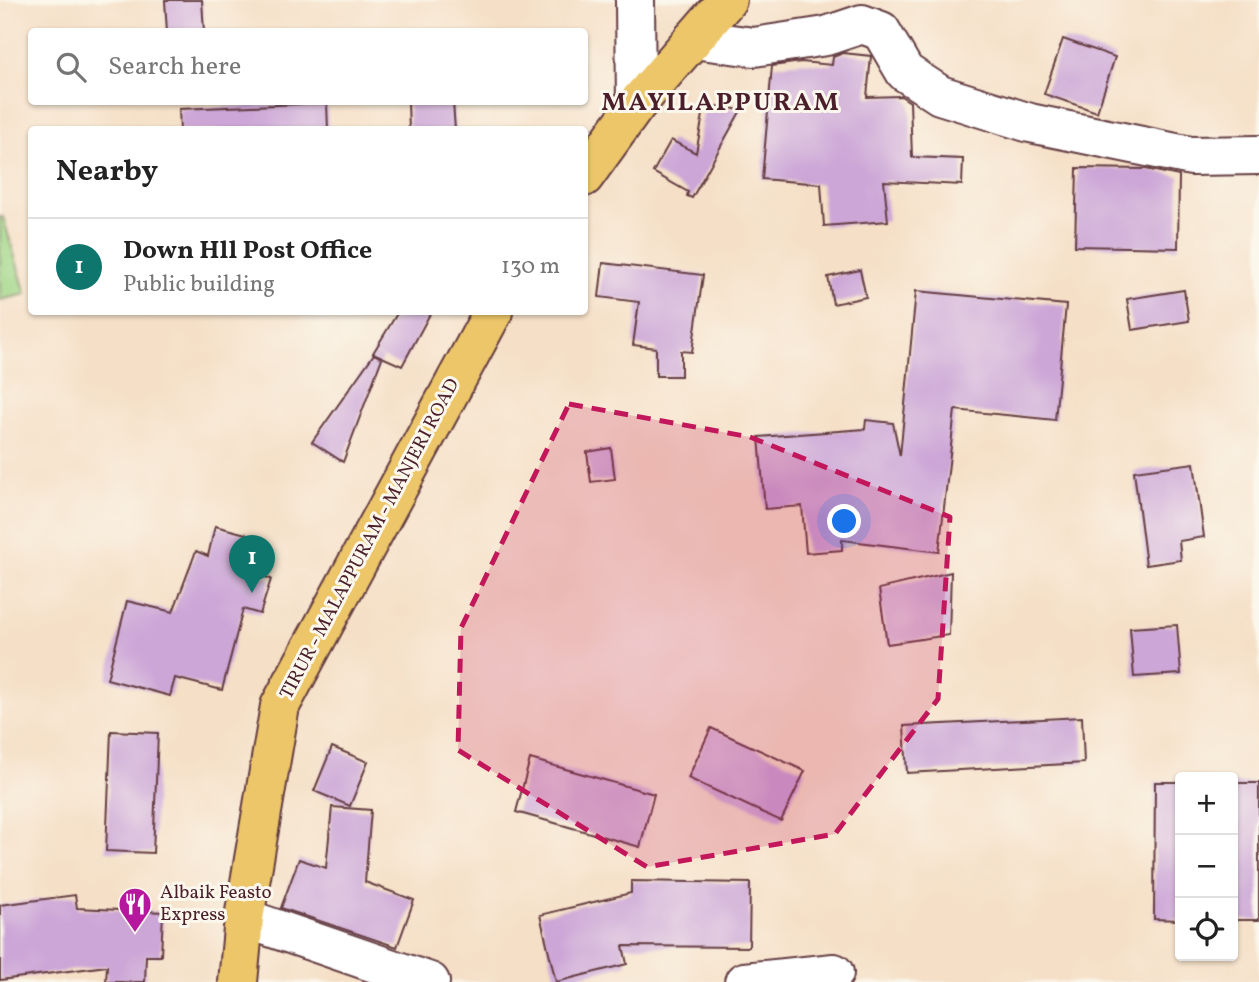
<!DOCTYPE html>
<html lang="en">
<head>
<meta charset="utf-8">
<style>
	:root { --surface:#fff; --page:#f6f6f6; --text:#222; --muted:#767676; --line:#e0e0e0; --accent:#0f766e }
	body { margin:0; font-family:Vollkorn,serif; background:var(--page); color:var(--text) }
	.controls { position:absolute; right:21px; bottom:21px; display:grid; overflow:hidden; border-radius:7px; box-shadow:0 2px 5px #0004 }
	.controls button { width:63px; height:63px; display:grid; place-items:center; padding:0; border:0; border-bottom:2px solid var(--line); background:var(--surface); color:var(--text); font:35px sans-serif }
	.you { position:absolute; left:845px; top:522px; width:24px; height:24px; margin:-18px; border:5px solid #fff; border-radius:50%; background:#1a73e8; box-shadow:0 0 0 10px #1a73e833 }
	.badge { display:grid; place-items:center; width:46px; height:46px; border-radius:50%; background:var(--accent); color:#fff; font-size:23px; font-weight:700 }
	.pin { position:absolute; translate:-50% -58px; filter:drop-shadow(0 2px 4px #0008) }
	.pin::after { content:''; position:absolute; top:37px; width:24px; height:21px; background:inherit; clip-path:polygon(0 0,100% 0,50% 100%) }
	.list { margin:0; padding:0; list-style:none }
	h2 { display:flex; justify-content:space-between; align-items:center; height:91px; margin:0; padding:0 28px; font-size:30px }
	h2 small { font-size:23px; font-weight:400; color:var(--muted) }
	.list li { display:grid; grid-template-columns:46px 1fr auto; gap:21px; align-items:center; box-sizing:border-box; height:98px; padding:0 28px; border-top:2px solid var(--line) }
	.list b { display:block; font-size:26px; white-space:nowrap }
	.list p { margin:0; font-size:23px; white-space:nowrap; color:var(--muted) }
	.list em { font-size:23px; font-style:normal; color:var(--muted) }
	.icon { flex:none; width:38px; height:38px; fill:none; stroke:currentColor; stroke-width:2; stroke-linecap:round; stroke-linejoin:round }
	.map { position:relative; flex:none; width:1259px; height:982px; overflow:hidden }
	.search { position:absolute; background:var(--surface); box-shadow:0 2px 5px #0004; left:28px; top:28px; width:560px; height:77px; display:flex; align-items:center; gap:18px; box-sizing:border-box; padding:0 24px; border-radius:7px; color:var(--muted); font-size:26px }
	.panel { position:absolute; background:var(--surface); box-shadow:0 2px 5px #0004; left:28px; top:126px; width:560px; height:189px; border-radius:7px }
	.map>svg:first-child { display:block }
</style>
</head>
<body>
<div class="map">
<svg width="1259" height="982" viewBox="0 0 1259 982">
	<rect width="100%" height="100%" fill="#fbf7ec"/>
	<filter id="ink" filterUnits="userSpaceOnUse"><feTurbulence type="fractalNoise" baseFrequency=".0143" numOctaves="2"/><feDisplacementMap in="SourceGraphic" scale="14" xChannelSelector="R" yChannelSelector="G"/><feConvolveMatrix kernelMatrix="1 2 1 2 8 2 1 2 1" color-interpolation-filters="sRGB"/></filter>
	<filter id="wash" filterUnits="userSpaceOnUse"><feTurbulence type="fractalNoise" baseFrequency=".00686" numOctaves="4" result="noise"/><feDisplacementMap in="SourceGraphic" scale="28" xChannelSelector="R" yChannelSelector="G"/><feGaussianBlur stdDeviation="1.57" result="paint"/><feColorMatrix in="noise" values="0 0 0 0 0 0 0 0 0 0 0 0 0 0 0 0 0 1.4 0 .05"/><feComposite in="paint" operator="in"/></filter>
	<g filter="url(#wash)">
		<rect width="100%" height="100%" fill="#f5dfc6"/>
		<!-- green -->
		<path fill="#a0d687" stroke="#757a59" stroke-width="2" d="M0,217H3L26,294L0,300Z"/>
		<g id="blocks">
			<!-- building -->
			<g fill="#cca6d7">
				<path d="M165,0H202L204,32H167Z"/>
				<path d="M1063,39L1115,57L1097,112L1044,94Z"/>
				<path d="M843,53L871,56L867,97L901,96L910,102L912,157L963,159L962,185L884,181L888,221L824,226L821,184L762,179L772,66L801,62L832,65L833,57Z"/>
				<path d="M408,102H453L455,130H409Z"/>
				<path d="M327,103L328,130H180L179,109Z"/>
				<path d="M705,104L741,110L692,198L687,196L688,192L653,172L671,140L696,153Z"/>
				<path d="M1077,168L1146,169L1179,176L1178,248L1075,246Z"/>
				<path d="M603,263L703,275L692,352L681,351V376H656V348L633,345L639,302L599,297Z"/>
				<path d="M860,270L866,297L833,304L828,277Z"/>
				<path d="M1184,290L1189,321L1132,330L1127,299Z"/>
				<path d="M916,291L1066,305L1055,420L955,410L939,552L842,540V550L806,553L802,506L765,509L759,437L865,429L866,420L893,423L900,456Z"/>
				<path d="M398,312H431L402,366L373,353Z"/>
				<path d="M374,354L382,358L343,462L312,442Z"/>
				<path d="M611,448L615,479L591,482L587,452Z"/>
				<path d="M1194,463L1204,537L1179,541L1181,560L1146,565L1134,471Z"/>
				<path d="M215,526L246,534L237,566L271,579L260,614L243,609L222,690L175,678L170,696L107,679L127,601L173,612L196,551L208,556Z"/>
				<path d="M951,572L949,635L887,644L879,589Z"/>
				<path d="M1177,625L1181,674L1134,677L1130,628Z"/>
				<path d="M1082,717L1084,763L907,773L904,726Z"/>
				<path d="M711,728L805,771L781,821L688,778Z"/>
				<path d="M111,731L158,733L153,853L106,851Z"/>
				<path d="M332,747L368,762L350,806L314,791Z"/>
				<path d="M530,759L654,794L640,847L516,812Z"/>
				<path d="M1155,782H1180V920L1154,919Z"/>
				<rect x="1233" y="783" width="26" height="137"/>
				<path d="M332,807L371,810L365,882L414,900L397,947L281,908L299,859L326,868Z"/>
				<path d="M631,881L750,883L749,947L623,946L627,964L556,982L540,915L631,893Z"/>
				<path d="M75,895L77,908L163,912L161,956H146L145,982H106L107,966L0,980V905Z"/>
			</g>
		</g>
	</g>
	<g filter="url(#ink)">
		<use href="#blocks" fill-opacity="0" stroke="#643c42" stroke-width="2"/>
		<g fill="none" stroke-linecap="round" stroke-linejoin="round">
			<defs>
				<g id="minor">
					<path d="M635,0L636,105"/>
					<path d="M693,39L754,47L826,36L862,24L881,31L905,72L940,95L1030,123L1191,156L1259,155"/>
					<path d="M244,918L430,982"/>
					<path d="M744,982L834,973"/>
				</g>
				<g id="major">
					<path d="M584,177L636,105L727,0"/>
					<path d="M238,982L244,918L280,706L493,312"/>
				</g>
			</defs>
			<!-- minor casing -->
			<use href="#minor" stroke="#643c42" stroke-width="42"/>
			<!-- major casing -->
			<use href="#major" stroke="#643c42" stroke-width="42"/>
			<!-- minor -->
			<use href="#minor" stroke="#fff" stroke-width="38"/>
			<!-- major -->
			<use href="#major" stroke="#ecc669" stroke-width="38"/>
		</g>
	</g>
	<!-- marked area -->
	<path fill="#c2185b" fill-opacity="0.2" stroke="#c2185b" stroke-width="5" stroke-dasharray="14 9" stroke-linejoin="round" d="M569,404L750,437L950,517L938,699L835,834L647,867L458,750L461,628Z"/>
	<!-- icons -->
	<defs>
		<symbol id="restaurant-pin" viewBox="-11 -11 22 30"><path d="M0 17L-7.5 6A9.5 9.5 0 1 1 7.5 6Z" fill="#b5179e" stroke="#fbf7ec"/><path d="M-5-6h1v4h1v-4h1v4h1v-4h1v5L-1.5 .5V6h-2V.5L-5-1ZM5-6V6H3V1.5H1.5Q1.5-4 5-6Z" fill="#fff"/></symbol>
	</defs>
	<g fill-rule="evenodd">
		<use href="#restaurant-pin" x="116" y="885" width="38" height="52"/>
	</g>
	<g text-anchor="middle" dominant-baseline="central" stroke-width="6" stroke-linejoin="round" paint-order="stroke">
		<!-- street labels -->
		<g font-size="19" fill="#4a1f2b" stroke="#fbf7ec">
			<text transform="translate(370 539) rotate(-62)">TIRUR - MALAPPURAM - MANJERI ROAD</text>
		</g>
		<!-- poi labels -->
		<g font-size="19" fill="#4a1f2b" stroke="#fbf7ec" text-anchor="start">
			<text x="160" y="893">Albaik Feasto<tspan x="160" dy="22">Express</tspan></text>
		</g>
		<!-- district labels -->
		<g font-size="26" font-weight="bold" letter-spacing="2" fill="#4a1f2b" stroke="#fbf7ec">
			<text x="721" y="103">MAYILAPPURAM</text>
		</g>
	</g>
</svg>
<div class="controls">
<button>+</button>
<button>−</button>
<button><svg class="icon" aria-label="locate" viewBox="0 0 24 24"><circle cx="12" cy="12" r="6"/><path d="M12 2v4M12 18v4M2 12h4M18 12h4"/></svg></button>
</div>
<div class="you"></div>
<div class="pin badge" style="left:252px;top:593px">1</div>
<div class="search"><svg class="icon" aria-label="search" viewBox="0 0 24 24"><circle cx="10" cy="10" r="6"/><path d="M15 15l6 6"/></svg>Search here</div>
<section class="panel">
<h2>Nearby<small></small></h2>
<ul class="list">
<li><span class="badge">1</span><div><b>Down Hll Post Office</b><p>Public building</p></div><em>130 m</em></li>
</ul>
</section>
</div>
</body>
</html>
